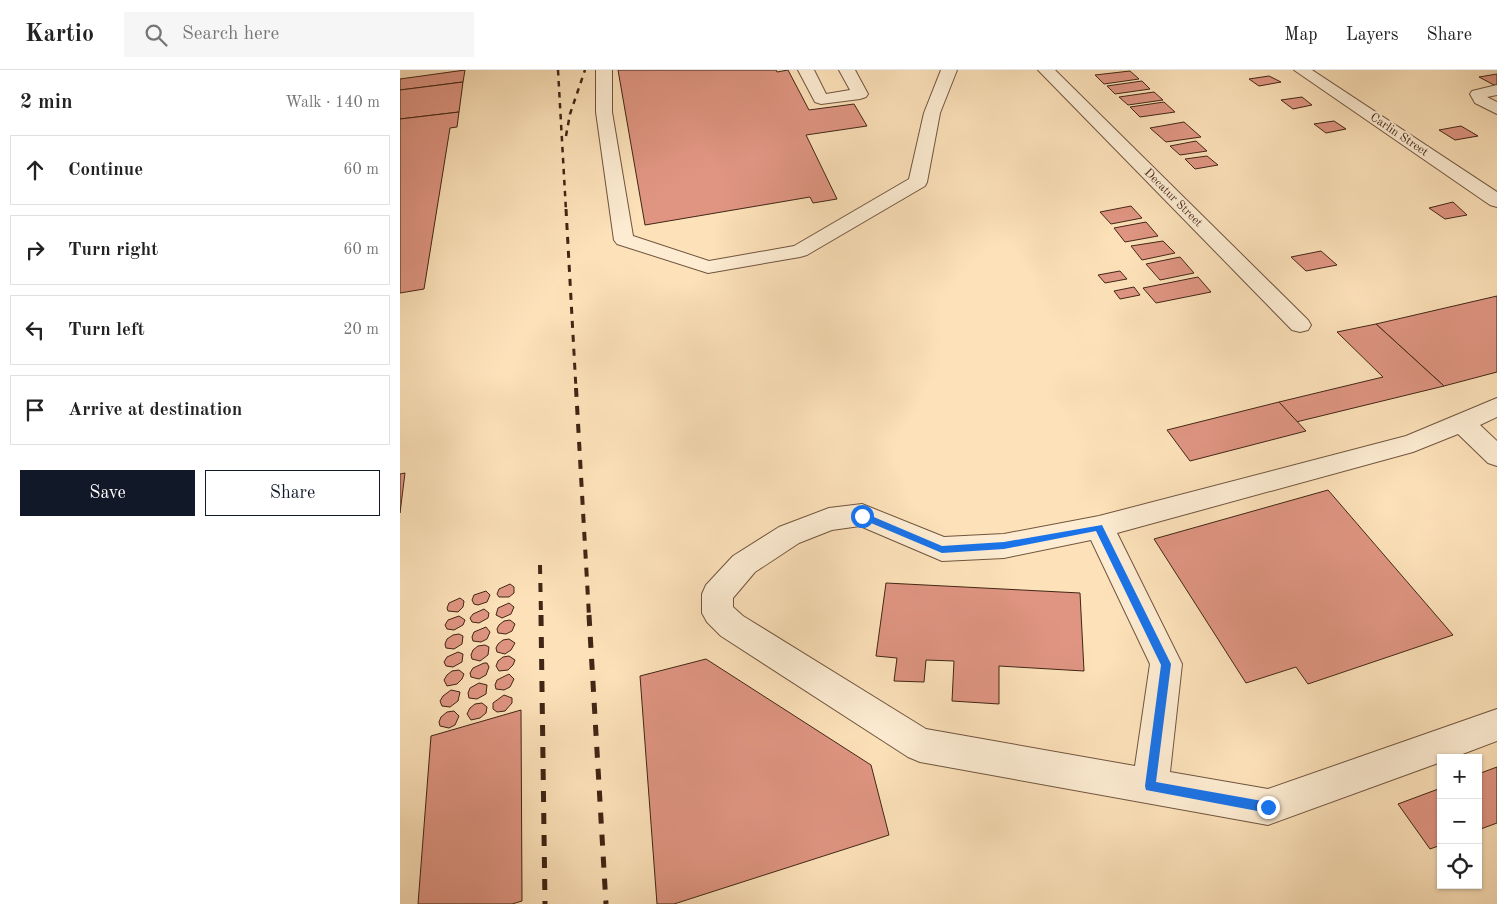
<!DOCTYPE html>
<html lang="en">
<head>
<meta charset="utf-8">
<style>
	:root { --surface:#fff; --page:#f6f6f6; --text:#222; --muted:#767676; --line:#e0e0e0; --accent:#111827 }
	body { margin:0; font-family:"Old Standard TT",serif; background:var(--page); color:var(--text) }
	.controls { position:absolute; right:15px; bottom:15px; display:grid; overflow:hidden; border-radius:0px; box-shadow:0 1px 4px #0004 }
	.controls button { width:45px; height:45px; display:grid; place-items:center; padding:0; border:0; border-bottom:1px solid var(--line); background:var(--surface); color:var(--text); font:25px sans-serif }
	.stop { position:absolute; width:15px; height:15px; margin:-11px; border:4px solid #1a73e8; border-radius:50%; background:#fff }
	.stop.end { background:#1a73e8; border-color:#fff; box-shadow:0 1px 5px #0008 }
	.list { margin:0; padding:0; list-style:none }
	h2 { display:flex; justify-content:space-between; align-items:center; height:65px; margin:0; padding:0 20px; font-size:21px }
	h2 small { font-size:16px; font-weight:400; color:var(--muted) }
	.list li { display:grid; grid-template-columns:32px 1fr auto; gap:15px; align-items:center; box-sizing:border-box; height:70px; margin:0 10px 10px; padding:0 10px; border:1px solid var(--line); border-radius:0px }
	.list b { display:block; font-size:19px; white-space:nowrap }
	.list em { font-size:16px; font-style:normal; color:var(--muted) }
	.actions { display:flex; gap:10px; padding:15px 20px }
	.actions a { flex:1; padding:11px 0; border:1px solid var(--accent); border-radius:0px; text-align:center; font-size:18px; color:var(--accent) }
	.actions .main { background:var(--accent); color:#fff }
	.icon { flex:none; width:28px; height:28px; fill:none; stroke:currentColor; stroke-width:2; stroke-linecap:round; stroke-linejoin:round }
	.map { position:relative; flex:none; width:1097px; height:834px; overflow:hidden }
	header { display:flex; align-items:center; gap:30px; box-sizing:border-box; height:70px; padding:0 25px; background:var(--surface); border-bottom:1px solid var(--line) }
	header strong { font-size:24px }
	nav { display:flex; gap:28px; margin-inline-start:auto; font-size:18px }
	.search { width:350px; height:45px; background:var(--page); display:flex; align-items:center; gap:12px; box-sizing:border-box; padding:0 18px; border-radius:0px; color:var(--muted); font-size:19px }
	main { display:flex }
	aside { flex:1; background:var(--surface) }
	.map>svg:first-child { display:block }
</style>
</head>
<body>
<header>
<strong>Kartio</strong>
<div class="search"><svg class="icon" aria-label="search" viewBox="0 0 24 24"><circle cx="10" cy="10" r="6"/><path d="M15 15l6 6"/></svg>Search here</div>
<nav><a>Map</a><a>Layers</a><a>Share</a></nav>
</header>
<main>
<aside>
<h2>2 min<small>Walk · 140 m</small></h2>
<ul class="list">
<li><svg class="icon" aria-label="ahead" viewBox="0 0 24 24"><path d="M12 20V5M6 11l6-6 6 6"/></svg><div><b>Continue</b></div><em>60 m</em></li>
<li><svg class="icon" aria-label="right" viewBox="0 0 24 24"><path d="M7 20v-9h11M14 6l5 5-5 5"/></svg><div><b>Turn right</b></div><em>60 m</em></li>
<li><svg class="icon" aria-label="left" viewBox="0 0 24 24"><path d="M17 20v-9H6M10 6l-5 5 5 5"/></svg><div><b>Turn left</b></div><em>20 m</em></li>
<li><svg class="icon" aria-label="arrive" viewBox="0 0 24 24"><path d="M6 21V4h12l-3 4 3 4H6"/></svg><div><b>Arrive at destination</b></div></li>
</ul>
<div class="actions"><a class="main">Save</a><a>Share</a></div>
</aside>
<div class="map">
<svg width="1097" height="834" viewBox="0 0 1097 834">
	<rect width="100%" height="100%" fill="#fce1b9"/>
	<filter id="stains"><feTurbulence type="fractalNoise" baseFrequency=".004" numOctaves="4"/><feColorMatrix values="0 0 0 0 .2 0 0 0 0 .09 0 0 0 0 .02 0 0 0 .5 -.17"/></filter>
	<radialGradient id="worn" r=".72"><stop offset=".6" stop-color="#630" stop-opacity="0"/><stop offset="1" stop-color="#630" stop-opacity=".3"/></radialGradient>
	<!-- building -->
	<g fill="#df9582" stroke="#412615">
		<path d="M65,0L63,12L0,20V9Z"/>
		<path d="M218,0H376L377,2L388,0L409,40L454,34L467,56L406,65L437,129L413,133L410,127L245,155Z"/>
		<path d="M730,1L739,9L704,14L695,5Z"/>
		<path d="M1097,4V15H1094L1079,7Z"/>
		<path d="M869,6L881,12L859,16L849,9Z"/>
		<path d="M742,11L750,19L715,24L707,16Z"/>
		<path d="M63,12L59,42L0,49V20Z"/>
		<path d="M754,22L763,30L728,35L719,27Z"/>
		<path d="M902,27L912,35L893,39L881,30Z"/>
		<path d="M764,32L775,42L740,47L730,37Z"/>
		<path d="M59,42L57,57L50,58L24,219L0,223V49Z"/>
		<path d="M934,51L946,59L926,63L914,54Z"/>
		<path d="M784,52L801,67L766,72L750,58Z"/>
		<path d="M1061,56L1078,66L1055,70L1039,60Z"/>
		<path d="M796,71L807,81L780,85L770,76Z"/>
		<path d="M807,86L818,95L795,99L785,89Z"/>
		<path d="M1053,132L1067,145L1045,149L1029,138Z"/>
		<path d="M731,136L742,148L711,154L700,142Z"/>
		<path d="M746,152L758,166L725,172L714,158Z"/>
		<path d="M763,171L775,183L742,190L731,176Z"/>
		<path d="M921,181L937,195L906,201L891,187Z"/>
		<path d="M780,187L794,203L760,210L746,194Z"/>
		<path d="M720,201L727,209L705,213L698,205Z"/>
		<path d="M798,207L811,222L756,233L743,218Z"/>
		<path d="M734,217L740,225L720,229L714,221Z"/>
		<path d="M1097,226V302L1044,316L976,254Z"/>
		<path d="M976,254L1044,316L896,352L879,332L983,307L937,262Z"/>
		<path d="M879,332L906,361L790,391L767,360Z"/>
		<path d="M5,403L0,443V404Z"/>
		<path d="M928,420L1053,565L908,614L896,597L846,613L754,469Z"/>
		<path d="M486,513L680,523L684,601L599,596V634L552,631L554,591L526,590L524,612L494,611L497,588L476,586Z"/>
		<path d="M110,514L114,517V523L109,527H99L97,524L99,519Z"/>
		<path d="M86,521L90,525L87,532L78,535L74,534L72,530L74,525Z"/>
		<path d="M60,528L64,531L63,537L58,542L48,541L47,538L49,533Z"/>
		<path d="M109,533L114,537L111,544L102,548L96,545L98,538Z"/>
		<path d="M84,539L89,543L88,548L79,553L72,552L70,548L73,544Z"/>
		<path d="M59,546L65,550L63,555L54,560L47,559L45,555L48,550Z"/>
		<path d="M110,550L115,554L112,561L106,564L98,563L97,559L99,555L104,551Z"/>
		<path d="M86,557L90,562L87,569L81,572L73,571L72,567L74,562Z"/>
		<path d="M59,564L63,566L62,574L54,579L46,578L45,574L47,569L53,565Z"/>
		<path d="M109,569L115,573L111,580L105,584L97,582L96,578L98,574L103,570Z"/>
		<path d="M85,575L89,577L88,585L80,591L72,589L71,585L73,580L78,576Z"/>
		<path d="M58,582L63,584L62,592L53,597L46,596L44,592L47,587Z"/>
		<path d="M109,586L115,590L113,595L108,600L99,601L96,596L98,591L103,587Z"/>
		<path d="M306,589L471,695L489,765L274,834H257L240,606Z"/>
		<path d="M84,593H87L89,597L86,605L79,609L71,607L70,603L73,598Z"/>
		<path d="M59,600L64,604L62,609L57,614L47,616L44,610L47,605L52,601Z"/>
		<path d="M109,604L114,609L110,617L104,620L96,619L95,615L97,610Z"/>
		<path d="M79,613L87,615L86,624L77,629L69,628L68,623L70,618Z"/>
		<path d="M51,620L60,622L58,631L50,637L42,636L40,631L43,626Z"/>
		<path d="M104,625L112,628V633L105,641L97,642L93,639V633Z"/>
		<path d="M82,633L87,637L86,643L80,648L71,650L67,644L70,638L75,634Z"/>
		<path d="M121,640L122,831L112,834H18L31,666Z"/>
		<path d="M54,641L59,646L55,655L49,658L40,656L39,652L41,647L47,642Z"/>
		<path d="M1097,697V753L1078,760V704Z"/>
		<path d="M1041,718V775L1030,779L998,734Z"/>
	</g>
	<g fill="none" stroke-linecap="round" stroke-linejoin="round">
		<defs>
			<g id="minor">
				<path d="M196,0H212V42L233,166L309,191L394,176L509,109L524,43L541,0H557L540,43L527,112L525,116L407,185L400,187L308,203L217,174L214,170L196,42Z"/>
				<path d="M398,0H414L426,24L450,20L439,0H455L468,24L466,27L460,29L421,34L415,32Z"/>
				<path d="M638,0H655L908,250L911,255L908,260L900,262L892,260Z"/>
				<path d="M894,0H912L1097,122V137L1090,135Z"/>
				<path d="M1097,15V25L1087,27L1097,32V44L1075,33L1070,24L1072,21Z"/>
				<path d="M1097,328V347L1080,355L1097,371V396L1088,393L1058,364L1013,382L717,463L782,594L770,702L868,719L1097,639V671L1052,688H1041V692L868,755L520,692L508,687L321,566L307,552L302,543V524L306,515L333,486L379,457L429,438L462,434L544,467L604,464L699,446L1006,366ZM460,456L542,491L604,488L691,470L750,594L735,696L526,659L343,546L333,537V528L355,502L399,473L432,460Z"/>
			</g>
		</defs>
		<!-- minor casing -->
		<use href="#minor" stroke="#70553e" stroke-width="2"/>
		<!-- minor -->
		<use href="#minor" fill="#fdecd2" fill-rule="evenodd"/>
		<!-- rail-far3 -->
		<g stroke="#412615" stroke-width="2.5" stroke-dasharray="5.5 5.5" stroke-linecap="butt">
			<path d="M158,0L166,141"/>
			<path d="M166,66L170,44L185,0"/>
		</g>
		<!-- rail-far2 -->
		<path stroke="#412615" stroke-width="3" stroke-dasharray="7 7" stroke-linecap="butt" d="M166,139L176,319"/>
		<!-- rail-far1 -->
		<g stroke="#412615" stroke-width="4" stroke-dasharray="9 9" stroke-linecap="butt">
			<path d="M176,318L189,546"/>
			<path d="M140,495L141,546"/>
		</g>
		<!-- rail -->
		<g stroke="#412615" stroke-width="5" stroke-dasharray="11 11" stroke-linecap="butt">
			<path d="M141,545L145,834"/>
			<path d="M189,545L206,834"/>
		</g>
	</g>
	<!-- route -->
	<path fill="#1a73e8" d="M462,442L542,476L604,472L702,455L771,594L756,712L868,732L872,733L873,737L872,741L868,743L746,720L745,716L761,595L696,461L604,479L542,483L459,448L458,446Z"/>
	<g text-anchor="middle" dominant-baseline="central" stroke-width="4" stroke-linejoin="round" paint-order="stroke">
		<!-- far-street labels -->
		<g font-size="12" fill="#412615" stroke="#fdecd2">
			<text transform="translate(999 65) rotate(34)">Carlin Street</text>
			<text transform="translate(773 128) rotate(45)">Decatur Street</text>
		</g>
	</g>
	<rect width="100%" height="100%" filter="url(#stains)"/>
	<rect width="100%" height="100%" fill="url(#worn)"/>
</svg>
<div class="controls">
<button>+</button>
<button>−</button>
<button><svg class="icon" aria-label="locate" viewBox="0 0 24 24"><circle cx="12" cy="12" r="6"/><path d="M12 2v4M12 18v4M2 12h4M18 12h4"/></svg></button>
</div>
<div class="stop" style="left:462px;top:446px"></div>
<div class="stop end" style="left:868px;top:737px"></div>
</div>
</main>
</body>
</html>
